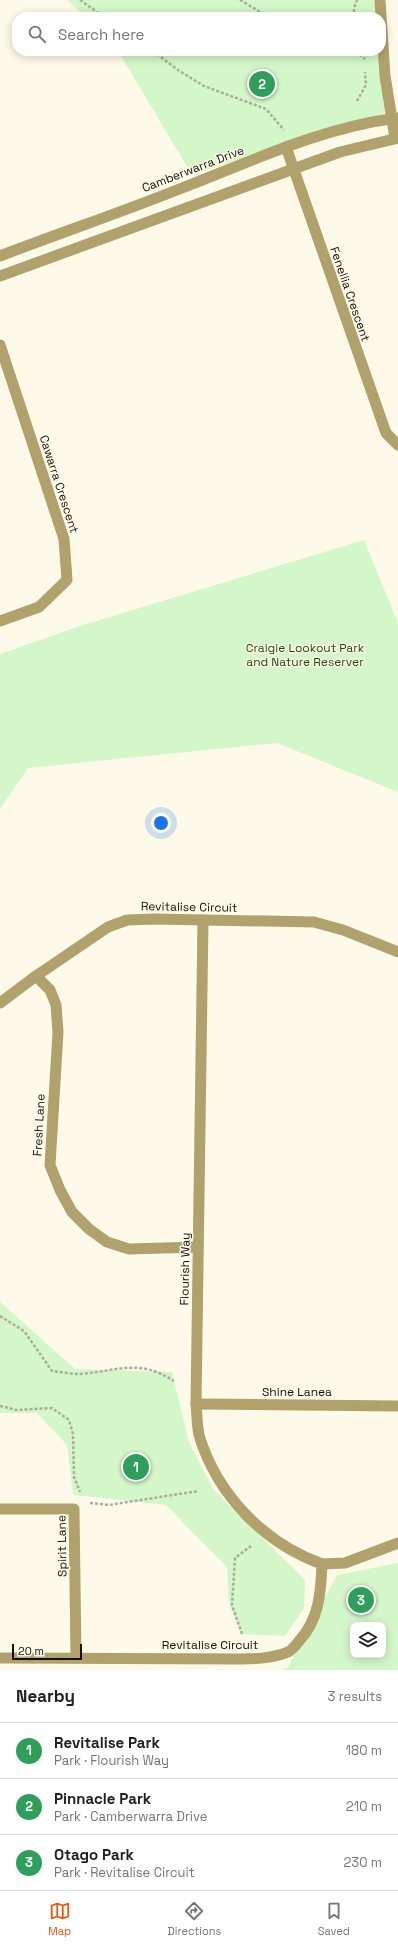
<!DOCTYPE html>
<html lang="en">
<head>
<meta charset="utf-8">
<style>
	:root { --surface:#fff; --page:#f2f2f2; --text:#202124; --muted:#757577; --line:#e0e0e0; --accent:#ea580c }
	body { margin:0; font-family:"Space Grotesk",sans-serif; background:var(--page); color:var(--text) }
	.controls { position:absolute; right:12px; bottom:12px; display:grid; overflow:hidden; border-radius:8px; box-shadow:0 2px 10px #0003 }
	.controls button { width:36px; height:36px; display:grid; place-items:center; padding:0; border:0; border-bottom:1px solid var(--line); background:var(--surface); color:var(--text); font:20px sans-serif }
	.scale { position:absolute; left:12px; bottom:10px; width:70px; box-sizing:border-box; padding-left:4px; border:2px solid #12110c; border-top:0; font-size:11px; line-height:14px; white-space:nowrap; color:#12110c; -webkit-text-stroke:3px #fdfae9; paint-order:stroke }
	.you { position:absolute; left:161px; top:823px; width:14px; height:14px; margin:-10px; border:3px solid #fff; border-radius:50%; background:#1a73e8; box-shadow:0 0 0 6px #1a73e833 }
	.badge { display:grid; place-items:center; width:26px; height:26px; border-radius:50%; background:var(--accent); color:#fff; font-size:13px; font-weight:700 }
	.pin { position:absolute; translate:-50% -50%; border:2px solid #fff; box-shadow:0 1px 4px #0006 }
	.list { margin:0; padding:0; list-style:none }
	h2 { display:flex; justify-content:space-between; align-items:center; height:52px; margin:0; padding:0 16px; font-size:17px }
	h2 small { font-size:13px; font-weight:400; color:var(--muted) }
	.list li { display:grid; grid-template-columns:26px 1fr auto; gap:12px; align-items:center; box-sizing:border-box; height:56px; padding:0 16px; border-top:1px solid var(--line) }
	.list b { display:block; font-size:15px; white-space:nowrap }
	.list p { margin:0; font-size:13px; white-space:nowrap; color:var(--muted) }
	.list em { font-size:13px; font-style:normal; color:var(--muted) }
	.icon { flex:none; width:22px; height:22px; fill:none; stroke:currentColor; stroke-width:2; stroke-linecap:round; stroke-linejoin:round }
	.map { position:relative; flex:none; width:398px; height:1670px; overflow:hidden }
	.search { position:absolute; background:var(--surface); box-shadow:0 2px 10px #0003; left:12px; right:12px; top:12px; height:44px; display:flex; align-items:center; gap:10px; box-sizing:border-box; padding:0 14px; border-radius:16px; color:var(--muted); font-size:15px }
	.sheet { height:220px; background:var(--surface) }
	nav { display:flex; justify-content:space-around; align-items:center; box-sizing:border-box; height:56px; border-top:1px solid var(--line); background:var(--surface); font-size:11px; color:var(--muted) }
	nav a { display:grid; justify-items:center; gap:2px }
	nav .on { color:var(--accent) }
	.map>svg:first-child { display:block }
</style>
</head>
<body>
<div class="map">
<svg width="398" height="1670" viewBox="0 0 398 1670">
	<rect width="100%" height="100%" fill="#fdfae9"/>
	<!-- green -->
	<g fill="#d3f7c8" fill-rule="evenodd">
		<path d="M67,0H378L380,17H86Z"/>
		<path d="M118,51H381L389,117L267,150L192,175Z"/>
		<path d="M364,540L398,623V792L277,743L28,768L0,809V654L80,626Z"/>
		<path d="M0,1302L75,1369L172,1372L189,1442L213,1489L305,1580L304,1608L285,1636L242,1634L229,1604L227,1567L166,1505L73,1495L67,1445L37,1413H0Z"/>
		<path d="M398,1563V1670H281L288,1667L337,1575ZM353,1625H383V1655H353Z"/>
	</g>
	<g fill="none" stroke-linecap="round" stroke-linejoin="round">
		<!-- path -->
		<g stroke="#aeab9e" stroke-width="2.5" stroke-dasharray="3 2" stroke-linecap="butt">
			<path d="M80,0L104,17"/>
			<path d="M240,0L269,17"/>
			<path d="M354,17V8L357,0"/>
			<path d="M153,51L178,70L204,86L266,109L284,130"/>
			<path d="M356,51L365,59"/>
			<path d="M357,101L366,85L365,72"/>
			<path d="M0,1316L24,1331L52,1371C61,1372 71,1374 80,1374C119,1371 138,1358 174,1381"/>
			<path d="M0,1406L17,1410L52,1408L69,1420L73,1434L74,1477L80,1492"/>
			<path d="M90,1503L109,1505L198,1491"/>
			<path d="M242,1634L232,1605L235,1558L251,1546"/>
		</g>
		<!-- minor -->
		<g stroke="#b1a16c" stroke-width="11">
			<path d="M380,0L385,76L395,138"/>
			<path d="M286,147L386,433L398,445"/>
			<path d="M0,345L64,539L67,580L39,607L0,621"/>
			<path d="M203,920L196,1404C197,1414 197,1426 199,1435C217,1495 264,1543 322,1564"/>
			<path d="M36,976L50,990L56,1005L58,1032L50,1165L60,1190L72,1212L89,1229L107,1242L129,1249L198,1247"/>
			<path d="M0,1003L36,976L108,927L127,920L155,919L314,922L343,930L398,952"/>
			<path d="M196,1404L398,1406"/>
			<path d="M0,1509H74L76,1658"/>
			<path d="M0,1658L242,1659C258,1659 274,1658 288,1652C292,1650 296,1645 299,1641C319,1620 321,1592 322,1564L345,1563L398,1543"/>
		</g>
		<!-- tertiary -->
		<g stroke="#b1a16c" stroke-width="11">
			<path d="M0,256C60,233 122,212 182,188C252,161 323,127 398,118"/>
			<path d="M0,276L340,152L398,138"/>
		</g>
	</g>
	<g text-anchor="middle" dominant-baseline="central" stroke-width="3" stroke-linejoin="round" paint-order="stroke">
		<!-- street labels -->
		<g font-size="12" fill="#12110c" stroke="#fdfae9">
			<text transform="translate(193 169) rotate(-21)">Camberwarra Drive</text>
			<text transform="translate(350 294) rotate(71)">Fenellia Crescent</text>
			<text transform="translate(59 484) rotate(72)">Cawarra Crescent</text>
			<text transform="translate(189 907) rotate(1)">Revitalise Circuit</text>
			<text transform="translate(39 1125) rotate(-87)">Fresh Lane</text>
			<text transform="translate(185 1269) rotate(-89)">Flourish Way</text>
			<text x="297" y="1392">Shine Lanea</text>
			<text transform="translate(62 1546) rotate(-91)">Spirit Lane</text>
			<text x="210" y="1645">Revitalise Circuit</text>
		</g>
		<!-- park labels -->
		<g font-size="12" fill="#1c4b08" stroke="#fdfae9">
			<text x="305" y="648">Craigie Lookout Park<tspan x="305" dy="14">and Nature Reserver</tspan></text>
		</g>
	</g>
</svg>
<div class="controls">
<button><svg class="icon" aria-label="layers" viewBox="0 0 24 24"><path d="M12 4l9 5-9 5-9-5zM3 14l9 5 9-5"/></svg></button>
</div>
<div class="scale">20 m</div>
<div class="you"></div>
<div class="pin badge" style="left:136px;top:1467px;background:#2e9e5b">1</div>
<div class="pin badge" style="left:262px;top:84px;background:#2e9e5b">2</div>
<div class="pin badge" style="left:361px;top:1600px;background:#2e9e5b">3</div>
<div class="search"><svg class="icon" aria-label="search" viewBox="0 0 24 24"><circle cx="10" cy="10" r="6"/><path d="M15 15l6 6"/></svg>Search here</div>
</div>
<section class="sheet">
<h2>Nearby<small>3 results</small></h2>
<ul class="list">
<li><span class="badge" style="background:#2e9e5b">1</span><div><b>Revitalise Park</b><p>Park · Flourish Way</p></div><em>180 m</em></li>
<li><span class="badge" style="background:#2e9e5b">2</span><div><b>Pinnacle Park</b><p>Park · Camberwarra Drive</p></div><em>210 m</em></li>
<li><span class="badge" style="background:#2e9e5b">3</span><div><b>Otago Park</b><p>Park · Revitalise Circuit</p></div><em>230 m</em></li>
</ul>
</section>
<nav>
<a class="on"><svg class="icon" aria-label="map" viewBox="0 0 24 24"><path d="M3 6l6-2 6 2 6-2v14l-6 2-6-2-6 2zM9 4v14M15 6v14"/></svg>Map</a>
<a><svg class="icon" aria-label="directions" viewBox="0 0 24 24"><path d="M12 3l9 9-9 9-9-9zM9 14v-3h6M13 9l2 2-2 2"/></svg>Directions</a>
<a><svg class="icon" aria-label="saved" viewBox="0 0 24 24"><path d="M7 4h10v16l-5-4-5 4z"/></svg>Saved</a>
</nav>
</body>
</html>
